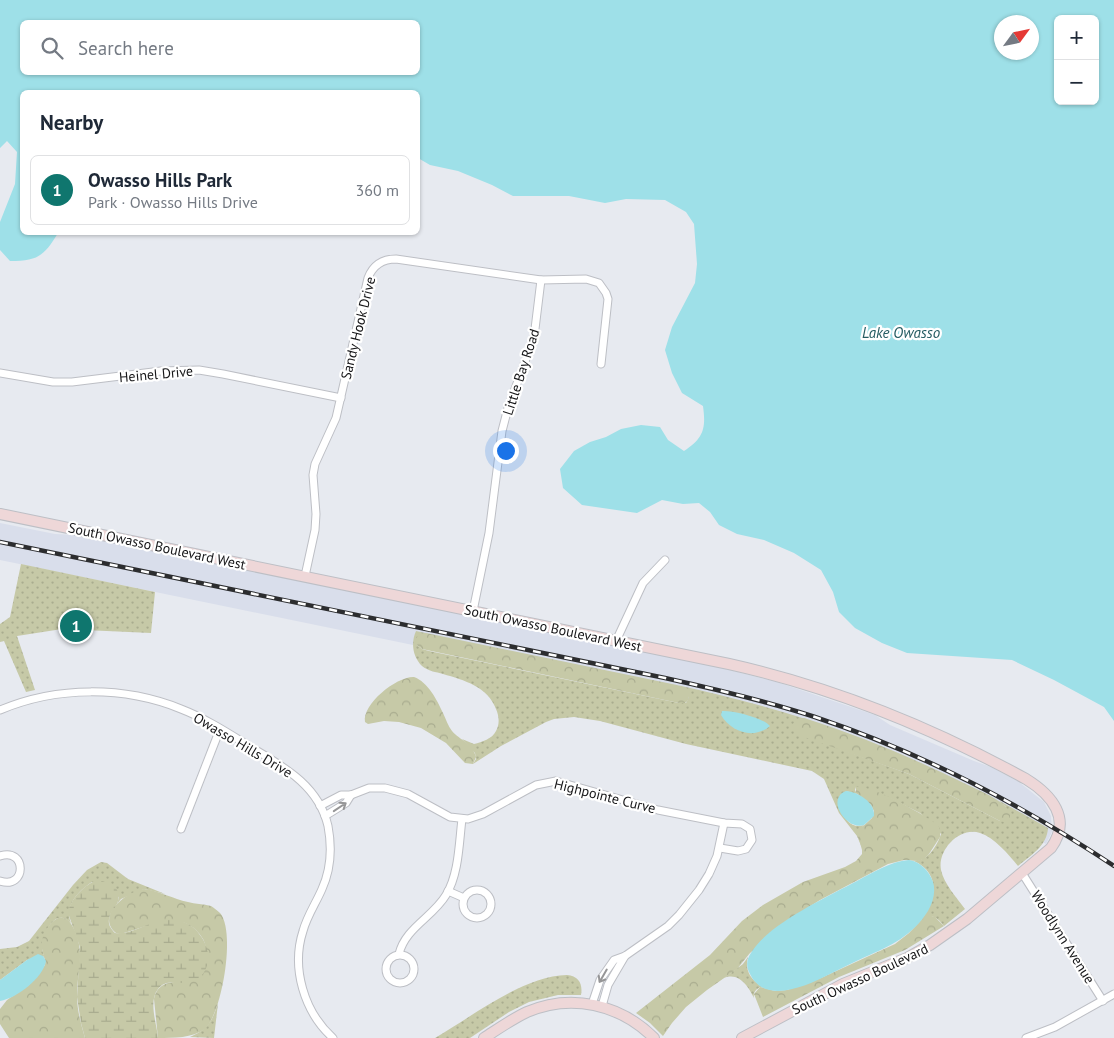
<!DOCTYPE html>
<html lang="en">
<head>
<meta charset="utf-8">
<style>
	:root { --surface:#fff; --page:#f2f2f3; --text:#1f2937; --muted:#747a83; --line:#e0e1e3; --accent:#0f766e }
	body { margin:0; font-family:"PT Sans",sans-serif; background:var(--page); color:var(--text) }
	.controls { position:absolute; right:15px; top:15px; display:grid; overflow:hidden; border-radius:8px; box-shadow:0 1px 4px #0004 }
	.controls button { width:45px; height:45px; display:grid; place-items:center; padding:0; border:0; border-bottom:1px solid var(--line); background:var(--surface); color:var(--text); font:25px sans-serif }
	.compass { position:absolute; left:994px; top:15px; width:45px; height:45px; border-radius:50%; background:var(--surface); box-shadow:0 1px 4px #0004; rotate:57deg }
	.you { position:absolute; left:505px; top:450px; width:18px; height:18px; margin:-12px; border:4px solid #fff; border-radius:50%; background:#1a73e8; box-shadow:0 0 0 8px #1a73e833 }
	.badge { display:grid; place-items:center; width:32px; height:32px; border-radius:50%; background:var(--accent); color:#fff; font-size:16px; font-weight:700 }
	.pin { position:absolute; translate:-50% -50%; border:2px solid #fff; box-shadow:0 1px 5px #0006 }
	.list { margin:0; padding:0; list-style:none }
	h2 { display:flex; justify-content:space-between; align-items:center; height:65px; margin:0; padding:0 20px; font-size:21px }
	h2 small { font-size:16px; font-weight:400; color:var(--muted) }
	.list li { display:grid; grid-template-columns:32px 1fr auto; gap:15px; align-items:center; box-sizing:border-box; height:70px; margin:0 10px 10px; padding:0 10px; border:1px solid var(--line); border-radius:8px }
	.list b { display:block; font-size:19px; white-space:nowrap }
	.list p { margin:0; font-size:16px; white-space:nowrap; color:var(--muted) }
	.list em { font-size:16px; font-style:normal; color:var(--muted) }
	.icon { flex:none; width:28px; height:28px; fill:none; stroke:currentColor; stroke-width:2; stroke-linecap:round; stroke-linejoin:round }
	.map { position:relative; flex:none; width:1114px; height:1038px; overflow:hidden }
	.search { position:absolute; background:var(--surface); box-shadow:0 1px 4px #0004; left:20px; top:20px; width:400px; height:55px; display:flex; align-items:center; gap:12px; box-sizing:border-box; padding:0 18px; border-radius:8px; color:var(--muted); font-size:19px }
	.panel { position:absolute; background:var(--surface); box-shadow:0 1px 4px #0004; left:20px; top:90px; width:400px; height:145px; border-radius:8px }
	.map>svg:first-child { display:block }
</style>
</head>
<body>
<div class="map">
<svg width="1114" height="1038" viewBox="0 0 1114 1038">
	<defs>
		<pattern id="grass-dots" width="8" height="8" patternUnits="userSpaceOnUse" patternTransform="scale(1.25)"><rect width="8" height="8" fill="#c6c9a7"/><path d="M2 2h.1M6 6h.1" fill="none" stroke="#a9ac8f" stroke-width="1.8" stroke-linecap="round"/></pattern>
		<pattern id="forest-crowns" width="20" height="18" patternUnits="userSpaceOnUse" patternTransform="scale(1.25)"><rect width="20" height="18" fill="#c6c9a7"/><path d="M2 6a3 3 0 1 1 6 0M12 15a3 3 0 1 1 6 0" fill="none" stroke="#a9ac8f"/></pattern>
		<pattern id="wetland-marsh" width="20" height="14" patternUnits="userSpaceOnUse" patternTransform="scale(1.25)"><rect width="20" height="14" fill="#c6c9a7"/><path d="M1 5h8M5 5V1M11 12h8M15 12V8" fill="none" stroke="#a9ac8f"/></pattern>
	</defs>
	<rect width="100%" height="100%" fill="#e7eaf0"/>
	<!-- built -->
	<path fill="#d9deeb" d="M0,523L55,534L75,535L381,597L718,667L777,682L875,715L890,725L974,761L991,767L1019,782L1044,802L1051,816L1052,832L1046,844L982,808L869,755L680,700L0,560Z"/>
	<!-- grass -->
	<g fill="url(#grass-dots)">
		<path d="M21,564L155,592L151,633L62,629L17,636L35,690L26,692L4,641L0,642V624L10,617Z"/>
		<path d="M416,631L430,634L426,633L417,645L422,649L429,651L679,703H686L689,697L680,686L677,685C722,695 765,706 809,720L804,718L818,741L909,774L1000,821L1006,807L998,800L1048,828C1047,846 1031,855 1018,866C1008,854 995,838 980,833C960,826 937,850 941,870C944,884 957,898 965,909L944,926C938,918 931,912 921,920C935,900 942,874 914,861C928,861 937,846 941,834L920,813L892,799L856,787L855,790L857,794L846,791L840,811C846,820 852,829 864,825C858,831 860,841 862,848L857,836L839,813L824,779L812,771L686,744L600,721L574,717L554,719L546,722L501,746L473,764L476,759L475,753L462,739L474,744C482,742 492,739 496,731C500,724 499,716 496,709C488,687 464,680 443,674C436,672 428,671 422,666C412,656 411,642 416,631Z"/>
		<path d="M101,862L107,863L128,879L165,894L144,889L121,899L117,904L119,897L92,882C78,891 64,906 71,923C55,906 43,934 42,947C42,951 44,955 45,959L43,956L27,960L0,980V949L17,947L29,941L73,885L87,870Z"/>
		<path d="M748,957C744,971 752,981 764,988L760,987C755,990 753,993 754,998C748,986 739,972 724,978L743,964Z"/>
		<path d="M567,975C579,976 583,984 581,995H558L529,1002L509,1012L470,1038H435C473,1016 523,976 567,975Z"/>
		<path d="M218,1003L214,1038L190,1037C208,1029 212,1022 218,1003Z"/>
	</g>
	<!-- forest -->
	<g fill="url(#forest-crowns)">
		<path d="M426,633L677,685C686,687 694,696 685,703H679L422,649L417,645L416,639L419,634Z"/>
		<path d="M414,677C428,682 437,700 443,713C446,719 448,726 452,731C460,740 473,744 476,757L473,764L465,763L446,743L421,728L399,722L384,721L368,724L365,722C362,704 397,676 414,677Z"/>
		<path d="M804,718C861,736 915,759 968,785C982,792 1000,798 1010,812V819L1005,822L1000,821L909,774L801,736L795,731L793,724L798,719Z"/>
		<path d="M856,787C875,786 919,812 935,823L940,828V837L929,854L924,859L918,861L904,860L888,864L820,900L795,916L750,953L737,969L707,990L686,1007L672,1023L663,1036L650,1023L636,1013L710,955L742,921L763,905L803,882L845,867L856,861L862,854V850L859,839L860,829L872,818L874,811L871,805L856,793Z"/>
		<path d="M144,889C160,891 173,899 188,902C195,904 203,904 211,906C214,908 217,910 220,913C236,931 222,1013 205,1029C192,1038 174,1038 158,1038L154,999C161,969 194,993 205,969C208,962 207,946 203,939C183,906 149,927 120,934L116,933C95,916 127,891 144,889Z"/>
		<path d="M928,915L935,917L944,926L905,950L839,977L763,1017L754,994L760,987L775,991L787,990L821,978L895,944L909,933L924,917Z"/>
		<path d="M58,918C66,917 69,920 73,927C86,952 77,970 77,996C77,1010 81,1024 85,1038H9L0,1024V1009L7,1000L29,985L45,965C46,959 43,955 42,949C40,937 48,923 58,918Z"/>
	</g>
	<!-- wetland -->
	<path fill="url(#wetland-marsh)" d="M95,881C107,880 122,886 118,901C116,908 110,912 109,919C108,925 111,929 115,933C133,936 153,917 174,920C185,921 194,926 200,935C212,950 212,976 190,982C179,985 166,978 158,989C148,1002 157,1024 158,1038H85L81,1023L77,997L80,947L68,913C70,900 83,886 95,881Z"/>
	<!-- water -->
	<g fill="#9ee0e8" fill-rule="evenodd">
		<path d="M0,0H1114V721L1104,707L1054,680L1012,660L907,653L882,643L855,628L839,612L833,592L821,570L794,553L764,540L737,534L719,525L710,512L699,503L683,504L662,500L637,513L582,505L563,488L560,469L574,451L590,442L606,437L621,429L641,425L660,427L668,440L684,451C704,438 706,428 703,406L682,393L672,373L665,350L672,327L695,283L697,264L694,224L686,212L665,200L626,199L605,203L569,196H513L492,185L458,171L430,165L418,158V92H22V232L58,233C44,256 38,261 10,261L0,250V222L15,184L17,152L7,141L0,148ZM1058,19H1095V101H1058ZM418,22V72H22V22ZM1032,22V52H1002V22Z"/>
		<path d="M722,711C732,710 764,718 770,726C754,740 731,732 721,715Z"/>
		<path d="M846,791C858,792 875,802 874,816L864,825C847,831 825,799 846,791Z"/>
		<path d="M909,860C921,862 929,871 933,882C936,892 933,902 928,911C913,935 891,946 865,957C852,963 840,969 828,975C806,986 765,1005 750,974C746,967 746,960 751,953C768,924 827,897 857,881C874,872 889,862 909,860Z"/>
		<path d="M38,954L43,956L46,961C43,978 17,998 0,1001V980L27,960Z"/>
	</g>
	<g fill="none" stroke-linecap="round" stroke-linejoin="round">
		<defs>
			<g id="street">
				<path d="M0,373L53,382H72L161,371L199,370L223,374L341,398"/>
				<path d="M305,576L315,530L316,514L313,475L315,464L336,418L368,278C373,265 382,259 396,259L541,280L586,279L599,283L606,293L608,299L601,364"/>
				<path d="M473,611L489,533L502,431L508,408L534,337L541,280"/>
				<path d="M616,641L643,583L665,560"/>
				<path d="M0,710C57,686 124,686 181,709C207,719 231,735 254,749C286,768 319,787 328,826C332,847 331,869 322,889C316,903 307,916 303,931C291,968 304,1012 333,1038"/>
				<path d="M320,806L341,795H351L369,788H385L408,794L450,817L468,819L483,814L536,785L556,781L658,810L724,823L742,824L750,829L752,840L746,849L738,851L720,848"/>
				<path d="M325,816L346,803L351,795"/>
				<path d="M181,829L220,729"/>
				<path d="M0,856C27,847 27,890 0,881"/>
				<path d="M1022,873L1103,1001"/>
				<circle cx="477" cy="904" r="14"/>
				<path d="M448,891L464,898"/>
				<path d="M399,954C405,928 433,917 446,895C459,874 459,843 462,819"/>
				<circle cx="400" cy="969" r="14"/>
				<path d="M592,1004L600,980L614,960L625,956L668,926L679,915L699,890L709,874L717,856L724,823"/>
				<path d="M602,1006L608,985L625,956"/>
				<path d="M1026,1038L1055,1027L1114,994"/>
			</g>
			<g id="secondary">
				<path d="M0,514L729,664C832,687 933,728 1026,779C1052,795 1072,819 1051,848L967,919L930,945L907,958L843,984L742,1038"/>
				<path d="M484,1038C498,1029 512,1019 527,1012C571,993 620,1004 654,1038"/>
			</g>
		</defs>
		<!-- street casing -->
		<use href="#street" stroke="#bdbfc5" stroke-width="9"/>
		<!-- secondary casing -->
		<use href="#secondary" stroke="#bdbfc5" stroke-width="12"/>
		<!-- street -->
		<use href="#street" stroke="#fff" stroke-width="7"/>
		<!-- secondary -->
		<use href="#secondary" stroke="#eed7d8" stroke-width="10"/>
		<defs>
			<path id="rail" d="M0,542L665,678C715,689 766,701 815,717C922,753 1021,804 1114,866"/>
		</defs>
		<!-- rail casing -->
		<use href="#rail" stroke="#2c2d2f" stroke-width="4.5"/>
		<!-- rail -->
		<use href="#rail" stroke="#fff" stroke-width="2.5" stroke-dasharray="8" stroke-linecap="butt"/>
	</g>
	<!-- one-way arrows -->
	<defs><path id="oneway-shaft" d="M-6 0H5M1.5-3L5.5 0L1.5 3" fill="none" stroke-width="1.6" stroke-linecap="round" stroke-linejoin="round" transform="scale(1.25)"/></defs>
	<g stroke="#969697">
		<use href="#oneway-shaft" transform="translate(340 807) rotate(-34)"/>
		<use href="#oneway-shaft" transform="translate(603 976) rotate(120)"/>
	</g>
	<g text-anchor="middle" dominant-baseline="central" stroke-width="4.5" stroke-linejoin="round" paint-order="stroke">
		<!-- street labels -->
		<g font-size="14" fill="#151517" stroke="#fff">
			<text transform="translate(358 328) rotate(-76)">Sandy Hook Drive</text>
			<text transform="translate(521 372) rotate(-72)">Little Bay Road</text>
			<text transform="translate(156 374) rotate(-5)">Heinel Drive</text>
			<text transform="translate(157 546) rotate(12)">South Owasso Boulevard West</text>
			<text transform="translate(553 628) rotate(12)">South Owasso Boulevard West</text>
			<text transform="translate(243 745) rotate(31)">Owasso Hills Drive</text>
			<text transform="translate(605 796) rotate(14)">Highpointe Curve</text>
			<text transform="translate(1063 937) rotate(58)">Woodlynn Avenue</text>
			<text transform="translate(860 979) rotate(-25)">South Owasso Boulevard</text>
		</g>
		<!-- water labels -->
		<g font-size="15" font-style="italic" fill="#255c62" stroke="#fff">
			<text x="901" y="332">Lake Owasso</text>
		</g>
	</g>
</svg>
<div class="controls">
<button>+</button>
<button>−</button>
</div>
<svg class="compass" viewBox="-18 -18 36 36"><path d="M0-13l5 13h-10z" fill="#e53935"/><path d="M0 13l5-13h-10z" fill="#747a83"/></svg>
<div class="you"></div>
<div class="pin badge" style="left:76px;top:626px">1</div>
<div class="search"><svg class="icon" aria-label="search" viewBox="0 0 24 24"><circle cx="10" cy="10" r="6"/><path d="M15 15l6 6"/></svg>Search here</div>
<section class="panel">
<h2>Nearby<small></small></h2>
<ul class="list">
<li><span class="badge">1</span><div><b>Owasso Hills Park</b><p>Park · Owasso Hills Drive</p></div><em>360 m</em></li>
</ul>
</section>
</div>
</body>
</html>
